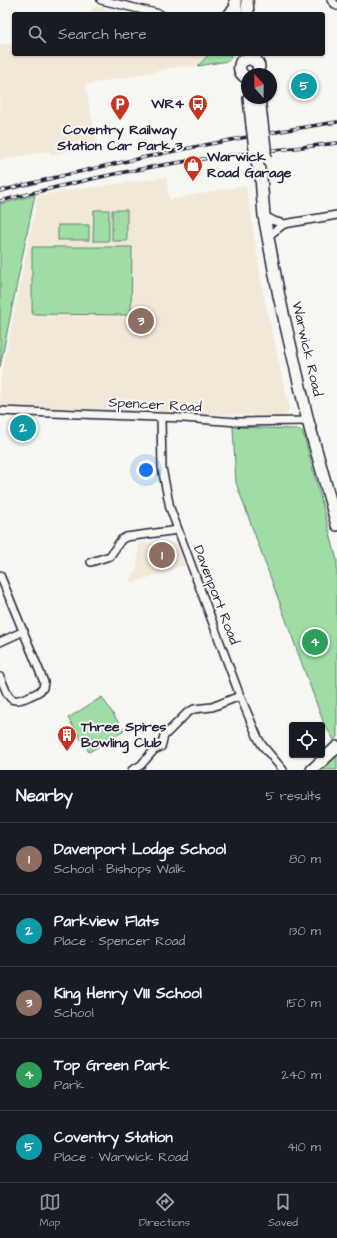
<!DOCTYPE html>
<html lang="en">
<head>
<meta charset="utf-8">
<style>
	:root { --surface:#171b24; --page:#242831; --text:#f1f3f6; --muted:#9ea1a6; --line:#363941; --accent:#8c9099 }
	body { margin:0; font-family:"Architects Daughter",sans-serif; background:var(--page); color:var(--text) }
	.controls { position:absolute; right:12px; bottom:12px; display:grid; overflow:hidden; border-radius:4px; box-shadow:0 1px 3px #0004 }
	.controls button { width:36px; height:36px; display:grid; place-items:center; padding:0; border:0; border-bottom:1px solid var(--line); background:var(--surface); color:var(--text); font:20px sans-serif }
	.compass { position:absolute; left:241px; top:68px; width:36px; height:36px; border-radius:50%; background:var(--surface); box-shadow:0 1px 3px #0004; rotate:339deg }
	.you { position:absolute; left:146px; top:470px; width:14px; height:14px; margin:-10px; border:3px solid #fff; border-radius:50%; background:#1a73e8; box-shadow:0 0 0 6px #1a73e833 }
	.badge { display:grid; place-items:center; width:26px; height:26px; border-radius:50%; background:var(--accent); color:#fff; font-size:13px; font-weight:700 }
	.pin { position:absolute; translate:-50% -50%; border:2px solid #fff; box-shadow:0 1px 4px #0006 }
	.list { margin:0; padding:0; list-style:none }
	h2 { display:flex; justify-content:space-between; align-items:center; height:52px; margin:0; padding:0 16px; font-size:17px }
	h2 small { font-size:13px; font-weight:400; color:var(--muted) }
	.list li { display:grid; grid-template-columns:26px 1fr auto; gap:12px; align-items:center; box-sizing:border-box; height:72px; padding:0 16px; border-top:1px solid var(--line) }
	.list b { display:block; font-size:15px; white-space:nowrap }
	.list p { margin:0; font-size:13px; white-space:nowrap; color:var(--muted) }
	.list em { font-size:13px; font-style:normal; color:var(--muted) }
	.icon { flex:none; width:22px; height:22px; fill:none; stroke:currentColor; stroke-width:2; stroke-linecap:round; stroke-linejoin:round }
	.map { position:relative; flex:none; width:337px; height:770px; overflow:hidden }
	.search { position:absolute; background:var(--surface); box-shadow:0 1px 3px #0004; left:12px; right:12px; top:12px; height:44px; display:flex; align-items:center; gap:10px; box-sizing:border-box; padding:0 14px; border-radius:4px; color:var(--muted); font-size:15px }
	.sheet { height:412px; background:var(--surface) }
	nav { display:flex; justify-content:space-around; align-items:center; box-sizing:border-box; height:56px; border-top:1px solid var(--line); background:var(--surface); font-size:11px; color:var(--muted) }
	nav a { display:grid; justify-items:center; gap:2px }
	nav .on { color:var(--accent) }
	.map>svg:first-child { display:block }
</style>
</head>
<body>
<div class="map">
<svg width="337" height="770" viewBox="0 0 337 770">
	<rect width="100%" height="100%" fill="#f6f6f2"/>
	<filter id="ink" filterUnits="userSpaceOnUse"><feTurbulence type="fractalNoise" baseFrequency=".025" numOctaves="2"/><feDisplacementMap in="SourceGraphic" scale="8" xChannelSelector="R" yChannelSelector="G"/><feConvolveMatrix kernelMatrix="1 2 1 2 8 2 1 2 1" color-interpolation-filters="sRGB"/></filter>
	<g filter="url(#ink)">
		<!-- built -->
		<g fill="#f2e8d8">
			<path d="M95,6L124,14H88Z"/>
			<path d="M0,44L14,45V54H209L198,66L178,67L85,85L97,142L92,143V146L51,155L49,151L0,160Z"/>
			<path d="M166,177L169,200L246,185L263,292L288,403L289,409L287,414L282,416L244,415L0,406V382L38,195Z"/>
			<path d="M139,543H176L185,565L132,583L131,580L137,569Z"/>
		</g>
		<!-- green -->
		<g fill="#9fdda5" stroke="#608070">
			<path d="M209,54H230L231,58L228,61L198,66Z"/>
			<path d="M35,195L33,204L0,367V204Z"/>
			<path d="M94,210H109V241H93Z"/>
			<rect x="112" y="210" width="15" height="31"/>
			<rect x="58" y="225" width="31" height="15"/>
			<path d="M32,247H132L131,315L32,314Z"/>
			<path d="M233,427L294,429L302,431L304,436L337,560V737L334,740L324,724L236,483Z"/>
			<path d="M102,697L124,731L89,752L68,718Z"/>
			<path d="M337,747V770H312Z"/>
		</g>
		<g fill="none" stroke-linecap="round" stroke-linejoin="round">
			<defs>
				<g id="minor">
					<path d="M101,0L160,14"/>
					<path d="M331,0L337,6"/>
					<path d="M227,14L236,5"/>
					<path d="M264,216L274,221L284,224"/>
					<path d="M268,236L284,224L337,215"/>
					<path d="M0,411L183,418L237,422L308,421"/>
					<path d="M161,418L162,468L170,508L240,696L258,738L262,745L283,770"/>
					<path d="M91,562L110,556L121,540L126,537L178,530"/>
					<path d="M0,575L44,682L43,688C40,692 35,694 30,696C7,707 9,695 0,677"/>
					<path d="M0,642L24,631"/>
					<path d="M132,770L141,765L154,750L161,747L164,736L187,713L194,709L212,707L240,696"/>
				</g>
				<g id="primary">
					<path d="M235,0L237,14"/>
					<path d="M247,0L248,14"/>
					<path d="M254,56L259,66L257,74"/>
					<path d="M247,78C240,74 238,69 241,62L249,58L256,62"/>
					<path d="M249,98L252,125"/>
					<path d="M259,98L262,123"/>
					<path d="M256,158L261,177L264,216L279,296L308,421L337,525"/>
					<path d="M312,770L337,747"/>
				</g>
			</defs>
			<!-- minor casing -->
			<use href="#minor" stroke="#22223b" stroke-width="10"/>
			<!-- primary casing -->
			<use href="#primary" stroke="#22223b" stroke-width="14"/>
			<!-- minor -->
			<use href="#minor" stroke="#f6f6f2" stroke-width="7"/>
			<!-- primary -->
			<use href="#primary" stroke="#f6f6f2" stroke-width="11"/>
			<defs>
				<g id="rail">
					<path d="M0,191C111,163 224,139 337,122"/>
					<path d="M0,201C45,190 90,178 136,170C202,157 270,151 337,143"/>
				</g>
			</defs>
			<!-- rail casing -->
			<use href="#rail" stroke="#22223b" stroke-width="3.5"/>
			<!-- rail -->
			<use href="#rail" stroke="#f6f6f2" stroke-width="2" stroke-dasharray="6" stroke-linecap="butt"/>
			<defs>
				<g id="primary-bridge">
					<path d="M262,123L265,148V157"/>
					<path d="M252,125L256,158"/>
				</g>
			</defs>
			<!-- primary-bridge casing -->
			<use href="#primary-bridge" stroke="#22223b" stroke-width="14" stroke-linecap="butt"/>
			<!-- primary-bridge -->
			<use href="#primary-bridge" stroke="#f6f6f2" stroke-width="11"/>
		</g>
	</g>
	<!-- icons -->
	<defs>
		<symbol id="parking-pin" viewBox="-11 -11 22 30"><path d="M0 17L-7.5 6A9.5 9.5 0 1 1 7.5 6Z" fill="#c8321e" stroke="#f6f6f2"/><path d="M-3.5-5.5H1a3.5 3.5 0 0 1 0 7H-1V5.5H-3.5ZM-1-3.4V-.6H.8a1.4 1.4 0 0 0 0-2.8Z" fill="#fff"/></symbol>
		<symbol id="bus-pin" viewBox="-11 -11 22 30"><path d="M0 17L-7.5 6A9.5 9.5 0 1 1 7.5 6Z" fill="#c8321e" stroke="#f6f6f2"/><path d="M-5-6H5V4H4V6H2V4H-2V6H-4V4H-5ZM-3.5-4V0h7V-4ZM-3.5 1.2v1.5H-2V1.2ZM2 1.2v1.5H3.5V1.2Z" fill="#fff"/></symbol>
		<symbol id="shop-pin" viewBox="-11 -11 22 30"><path d="M0 17L-7.5 6A9.5 9.5 0 1 1 7.5 6Z" fill="#c8321e" stroke="#f6f6f2"/><path d="M-5-2.5h2.3a2.7 3.5 0 0 1 5.4 0H5L5.5 6h-11ZM-1.5-2.5h3a1.5 2.3 0 0 0-3 0Z" fill="#fff"/></symbol>
		<symbol id="building-pin" viewBox="-11 -11 22 30"><path d="M0 17L-7.5 6A9.5 9.5 0 1 1 7.5 6Z" fill="#c8321e" stroke="#f6f6f2"/><path d="M-4-6H4V6H1V3H-1V6H-4ZM-2.5-4.3h1.7v1.8h-1.7ZM.8-4.3h1.7v1.8H.8ZM-2.5-1h1.7V.8h-1.7ZM.8-1h1.7V.8H.8Z" fill="#fff"/></symbol>
	</defs>
	<g fill-rule="evenodd">
		<use href="#parking-pin" x="109" y="93" width="22" height="30"/>
		<use href="#bus-pin" x="187" y="93" width="22" height="30"/>
		<use href="#shop-pin" x="182" y="154" width="22" height="30"/>
		<use href="#building-pin" x="56" y="724" width="22" height="30"/>
	</g>
	<g text-anchor="middle" dominant-baseline="central" stroke-width="4" stroke-linejoin="round" paint-order="stroke">
		<!-- poi labels -->
		<g font-size="14" font-weight="bold" fill="#22223b" stroke="#f6f6f2" text-anchor="start">
			<text x="184" y="104" text-anchor="end">WR4</text>
			<text x="120" y="130" text-anchor="middle">Coventry Railway<tspan x="120" dy="16">Station Car Park 3</tspan></text>
			<text x="207" y="157">Warwick<tspan x="207" dy="16">Road Garage</tspan></text>
			<text x="81" y="727">Three Spires<tspan x="81" dy="16">Bowling Club</tspan></text>
		</g>
		<!-- street labels -->
		<g font-size="14" fill="#22223b" stroke="#f6f6f2">
			<text transform="translate(307 349) rotate(77)">Warwick Road</text>
			<text transform="translate(155 405) rotate(3)">Spencer Road</text>
			<text transform="translate(216 595) rotate(69)">Davenport Road</text>
		</g>
	</g>
</svg>
<div class="controls">
<button><svg class="icon" aria-label="locate" viewBox="0 0 24 24"><circle cx="12" cy="12" r="6"/><path d="M12 2v4M12 18v4M2 12h4M18 12h4"/></svg></button>
</div>
<svg class="compass" viewBox="-18 -18 36 36"><path d="M0-13l5 13h-10z" fill="#e53935"/><path d="M0 13l5-13h-10z" fill="#9ea1a6"/></svg>
<div class="you"></div>
<div class="pin badge" style="left:162px;top:555px;background:#8d6e63">1</div>
<div class="pin badge" style="left:23px;top:428px;background:#0f9aa8">2</div>
<div class="pin badge" style="left:141px;top:321px;background:#8d6e63">3</div>
<div class="pin badge" style="left:315px;top:642px;background:#2e9e5b">4</div>
<div class="pin badge" style="left:304px;top:86px;background:#0f9aa8">5</div>
<div class="search"><svg class="icon" aria-label="search" viewBox="0 0 24 24"><circle cx="10" cy="10" r="6"/><path d="M15 15l6 6"/></svg>Search here</div>
</div>
<section class="sheet">
<h2>Nearby<small>5 results</small></h2>
<ul class="list">
<li><span class="badge" style="background:#8d6e63">1</span><div><b>Davenport Lodge School</b><p>School · Bishops Walk</p></div><em>80 m</em></li>
<li><span class="badge" style="background:#0f9aa8">2</span><div><b>Parkview Flats</b><p>Place · Spencer Road</p></div><em>130 m</em></li>
<li><span class="badge" style="background:#8d6e63">3</span><div><b>King Henry VIII School</b><p>School</p></div><em>150 m</em></li>
<li><span class="badge" style="background:#2e9e5b">4</span><div><b>Top Green Park</b><p>Park</p></div><em>240 m</em></li>
<li><span class="badge" style="background:#0f9aa8">5</span><div><b>Coventry Station</b><p>Place · Warwick Road</p></div><em>410 m</em></li>
</ul>
</section>
<nav>
<a class="on"><svg class="icon" aria-label="map" viewBox="0 0 24 24"><path d="M3 6l6-2 6 2 6-2v14l-6 2-6-2-6 2zM9 4v14M15 6v14"/></svg>Map</a>
<a><svg class="icon" aria-label="directions" viewBox="0 0 24 24"><path d="M12 3l9 9-9 9-9-9zM9 14v-3h6M13 9l2 2-2 2"/></svg>Directions</a>
<a><svg class="icon" aria-label="saved" viewBox="0 0 24 24"><path d="M7 4h10v16l-5-4-5 4z"/></svg>Saved</a>
</nav>
</body>
</html>
